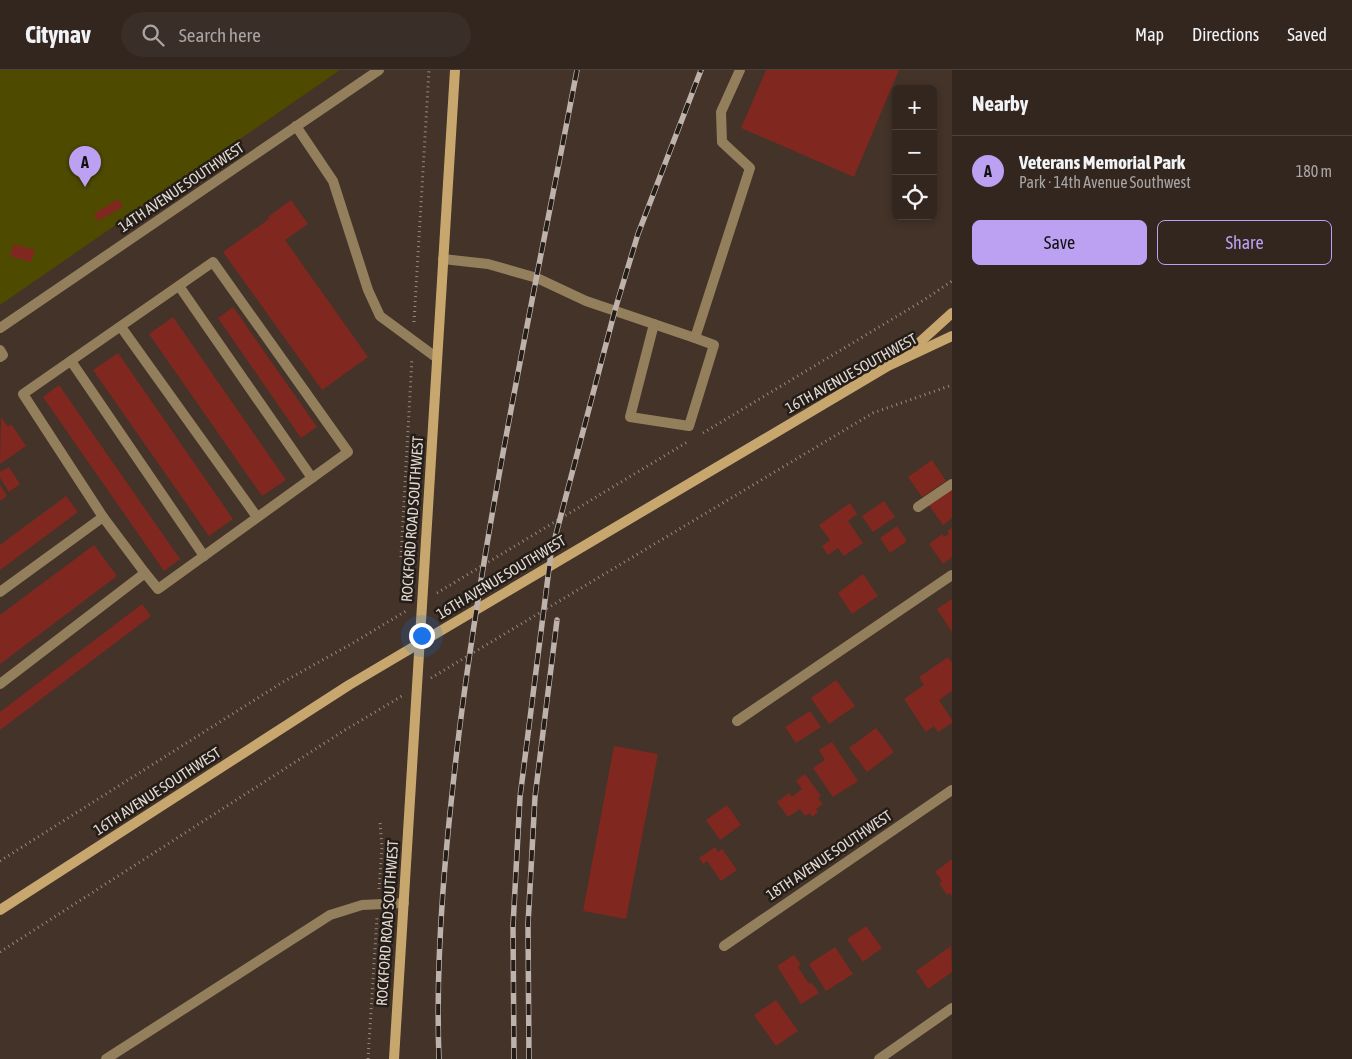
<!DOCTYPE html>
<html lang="en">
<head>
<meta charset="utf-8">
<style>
	:root { --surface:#32261f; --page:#3a2e28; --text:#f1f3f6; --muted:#a8a5a4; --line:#4d433d; --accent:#bca0f2 }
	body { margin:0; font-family:"Asap Condensed",sans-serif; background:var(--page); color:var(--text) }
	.controls { position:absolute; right:15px; top:15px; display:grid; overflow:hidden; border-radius:8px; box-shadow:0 2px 8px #0003 }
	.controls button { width:45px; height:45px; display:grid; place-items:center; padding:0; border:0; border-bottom:1px solid var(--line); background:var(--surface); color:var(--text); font:25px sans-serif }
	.you { position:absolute; left:421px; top:565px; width:18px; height:18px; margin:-12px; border:4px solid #fff; border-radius:50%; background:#1a73e8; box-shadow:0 0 0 8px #1a73e833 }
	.badge { display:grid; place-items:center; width:32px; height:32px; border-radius:50%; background:var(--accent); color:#111; font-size:16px; font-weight:700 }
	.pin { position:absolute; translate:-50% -41px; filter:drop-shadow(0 1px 2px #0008) }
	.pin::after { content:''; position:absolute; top:26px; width:18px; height:15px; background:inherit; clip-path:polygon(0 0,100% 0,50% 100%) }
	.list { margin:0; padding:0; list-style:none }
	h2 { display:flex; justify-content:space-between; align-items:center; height:65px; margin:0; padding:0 20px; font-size:21px }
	h2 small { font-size:16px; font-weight:400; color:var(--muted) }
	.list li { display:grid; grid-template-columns:32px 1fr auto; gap:15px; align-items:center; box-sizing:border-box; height:70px; padding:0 20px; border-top:1px solid var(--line) }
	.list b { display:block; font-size:19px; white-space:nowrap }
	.list p { margin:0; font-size:16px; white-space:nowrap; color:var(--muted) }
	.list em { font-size:16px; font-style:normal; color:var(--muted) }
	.actions { display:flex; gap:10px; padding:15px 20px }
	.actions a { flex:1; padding:11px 0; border:1px solid var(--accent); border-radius:8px; text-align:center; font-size:18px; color:var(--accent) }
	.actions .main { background:var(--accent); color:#111 }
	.icon { flex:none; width:28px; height:28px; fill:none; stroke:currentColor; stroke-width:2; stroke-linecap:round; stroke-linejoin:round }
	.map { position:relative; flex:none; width:952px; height:989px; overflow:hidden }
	header { display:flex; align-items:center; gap:30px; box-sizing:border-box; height:70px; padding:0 25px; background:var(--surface); border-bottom:1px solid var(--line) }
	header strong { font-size:24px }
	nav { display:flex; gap:28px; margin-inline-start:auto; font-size:18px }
	.search { width:350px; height:45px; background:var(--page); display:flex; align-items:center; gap:12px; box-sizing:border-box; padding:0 18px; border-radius:28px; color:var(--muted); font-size:19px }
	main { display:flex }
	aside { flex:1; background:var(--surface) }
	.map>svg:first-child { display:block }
</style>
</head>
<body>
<header>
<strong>Citynav</strong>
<div class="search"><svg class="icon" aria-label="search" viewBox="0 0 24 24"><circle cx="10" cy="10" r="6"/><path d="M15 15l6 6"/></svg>Search here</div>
<nav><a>Map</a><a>Directions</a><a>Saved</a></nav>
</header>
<main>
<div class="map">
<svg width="952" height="989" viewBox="0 0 952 989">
	<rect width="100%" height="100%" fill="#433329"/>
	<!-- green -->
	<path fill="#4e4a00" d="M0,0H340L0,235Z"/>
	<!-- building -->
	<g fill="#80281f">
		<path d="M766,0H899L854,107L741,58Z"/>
		<path d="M118,129L123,137L98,151L94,144Z"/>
		<path d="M291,130L308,154L285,170L368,287L322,320L223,182L269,149L268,147Z"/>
		<path d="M14,174L35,180L31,192L10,186Z"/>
		<path d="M233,237L317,357L301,368L218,248Z"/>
		<path d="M173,247L286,410L262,426L149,264Z"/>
		<path d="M118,283L233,449L209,466L93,300Z"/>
		<path d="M59,315L180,489L164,501L43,327Z"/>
		<path d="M1,347L8,357L11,354L26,376L0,394Z"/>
		<path d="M932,390L946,411L922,427L908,407Z"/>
		<path d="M9,397L20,414L9,422L0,408V402Z"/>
		<path d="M0,415L7,426L0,431Z"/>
		<path d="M952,418V448L943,455L928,434Z"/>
		<path d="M66,426L78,442L0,500V475Z"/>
		<path d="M884,431L895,447L873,462L862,446Z"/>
		<path d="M850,433L857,444L848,451L863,473L844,486L838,478L828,485L822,476L830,470L819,455Z"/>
		<path d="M897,456L907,471L890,483L880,468Z"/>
		<path d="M952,458V487L943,494L929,474L942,464L944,467L949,464L947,461Z"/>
		<path d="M94,475L117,506L0,594V545Z"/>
		<path d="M863,504L878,526L852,544L838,523Z"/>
		<path d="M952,529V562L937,539Z"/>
		<path d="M142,534L151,546L0,660V642Z"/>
		<path d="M948,587L952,593V621L939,630L952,650V653L938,662L934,656L926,662L904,629L924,615L919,607Z"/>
		<path d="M836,610L855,636L829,654L811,628Z"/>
		<path d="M810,641L821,657L796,673L785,657Z"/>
		<path d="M876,658L894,682L867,702L849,678Z"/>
		<path d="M832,672L858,711L833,727L813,698L825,690L819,680Z"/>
		<path d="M614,676L658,684L626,849L583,841Z"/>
		<path d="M805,704L821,726L818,728L823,734L816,739L818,742L812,747L810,743L805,746L800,739L788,747L777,732L789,723L792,727L802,719L796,711Z"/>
		<path d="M727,735L741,755L720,770L706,750Z"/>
		<path d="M715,777L718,782L722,779L737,800L721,811L707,791L703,794L699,788Z"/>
		<path d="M952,789V826L950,823L947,825L939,813L942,811L935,802Z"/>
		<path d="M866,856L882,878L863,892L847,869Z"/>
		<path d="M951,876L952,902L928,919L916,901Z"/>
		<path d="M835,877L853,904L826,921L809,894Z"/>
		<path d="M794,885L801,895L798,897L809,914L811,912L819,923L801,934L777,896Z"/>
		<path d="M776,930L798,961L776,976L754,945Z"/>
	</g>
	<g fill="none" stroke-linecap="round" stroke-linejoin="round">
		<!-- path -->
		<g stroke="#988b83" stroke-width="3" stroke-dasharray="1 4" stroke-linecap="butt">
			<path d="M414,252L429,0"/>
			<path d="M703,363L924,230L952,211"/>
			<path d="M401,487L412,288"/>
			<path d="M437,523L689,371"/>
			<path d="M431,608L873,343L952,315"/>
			<path d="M0,791L283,612L353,573L406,541"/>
			<path d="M379,819L382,777L380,753"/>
			<path d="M0,882L345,660L402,626"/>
			<path d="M368,989L377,847"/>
		</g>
		<!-- lane -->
		<g stroke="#947f5c" stroke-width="10">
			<path d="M296,56L333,111L368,220L380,246L437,288"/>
			<path d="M443,189L488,194L537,208L586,231L695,268L750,98L722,72L721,42L740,0"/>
			<path d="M179,216L312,408"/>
			<path d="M654,254L630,347L689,356L714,275L695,268"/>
			<path d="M121,257L257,447"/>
			<path d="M71,291L204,486"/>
			<path d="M918,437L952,414"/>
			<path d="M103,447L145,503"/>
			<path d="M0,522L103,447L23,324L213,192L348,382L158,519L145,503L0,614"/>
			<path d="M737,651L952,505"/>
			<path d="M106,989L330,845L362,835L404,833"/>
			<path d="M879,989L952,938"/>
		</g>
		<!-- street -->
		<g stroke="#947f5c" stroke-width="10">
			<path d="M0,258L379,0"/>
			<path d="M0,280L3,285L0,287"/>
			<path d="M724,876L952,720"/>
		</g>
		<!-- secondary -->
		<g stroke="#c8a76e" stroke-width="10">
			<path d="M909,282L952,243"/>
			<path d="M0,840L349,615L888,296L952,266"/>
			<path d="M394,989L455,0"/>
		</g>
		<defs>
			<g id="rail">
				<path d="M439,989C435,880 446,771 459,663C487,440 535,220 577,0"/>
				<path d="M514,989L513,856L520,727L551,483L615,240L638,164L701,0"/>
				<path d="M529,989L528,854L535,727L557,550"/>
			</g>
		</defs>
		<!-- rail casing -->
		<use href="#rail" stroke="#beb2ab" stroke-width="5.5"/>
		<!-- rail -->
		<use href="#rail" stroke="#241d18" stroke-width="4" stroke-dasharray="11" stroke-linecap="butt"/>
	</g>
	<g text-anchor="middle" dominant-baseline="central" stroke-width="5" stroke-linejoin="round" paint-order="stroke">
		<!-- street labels -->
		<g font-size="15" fill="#e4dad4" stroke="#241d18">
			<text transform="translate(181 117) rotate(-34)">14TH AVENUE SOUTHWEST</text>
			<text transform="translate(851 303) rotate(-29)">16TH AVENUE SOUTHWEST</text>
			<text transform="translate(412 449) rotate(-86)">ROCKFORD ROAD SOUTHWEST</text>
			<text transform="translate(501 507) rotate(-31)">16TH AVENUE SOUTHWEST</text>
			<text transform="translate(157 721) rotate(-33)">16TH AVENUE SOUTHWEST</text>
			<text transform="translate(829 785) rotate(-34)">18TH AVENUE SOUTHWEST</text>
			<text transform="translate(387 853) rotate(-86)">ROCKFORD ROAD SOUTHWEST</text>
		</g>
	</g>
</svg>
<div class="controls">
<button>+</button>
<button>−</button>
<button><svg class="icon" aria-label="locate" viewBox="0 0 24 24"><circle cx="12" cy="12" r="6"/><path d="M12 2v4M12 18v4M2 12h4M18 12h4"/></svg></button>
</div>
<div class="you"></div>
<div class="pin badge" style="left:85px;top:117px">A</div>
</div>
<aside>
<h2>Nearby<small></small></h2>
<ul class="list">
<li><span class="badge">A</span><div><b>Veterans Memorial Park</b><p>Park · 14th Avenue Southwest</p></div><em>180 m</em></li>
</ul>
<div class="actions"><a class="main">Save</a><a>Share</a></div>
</aside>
</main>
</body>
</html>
